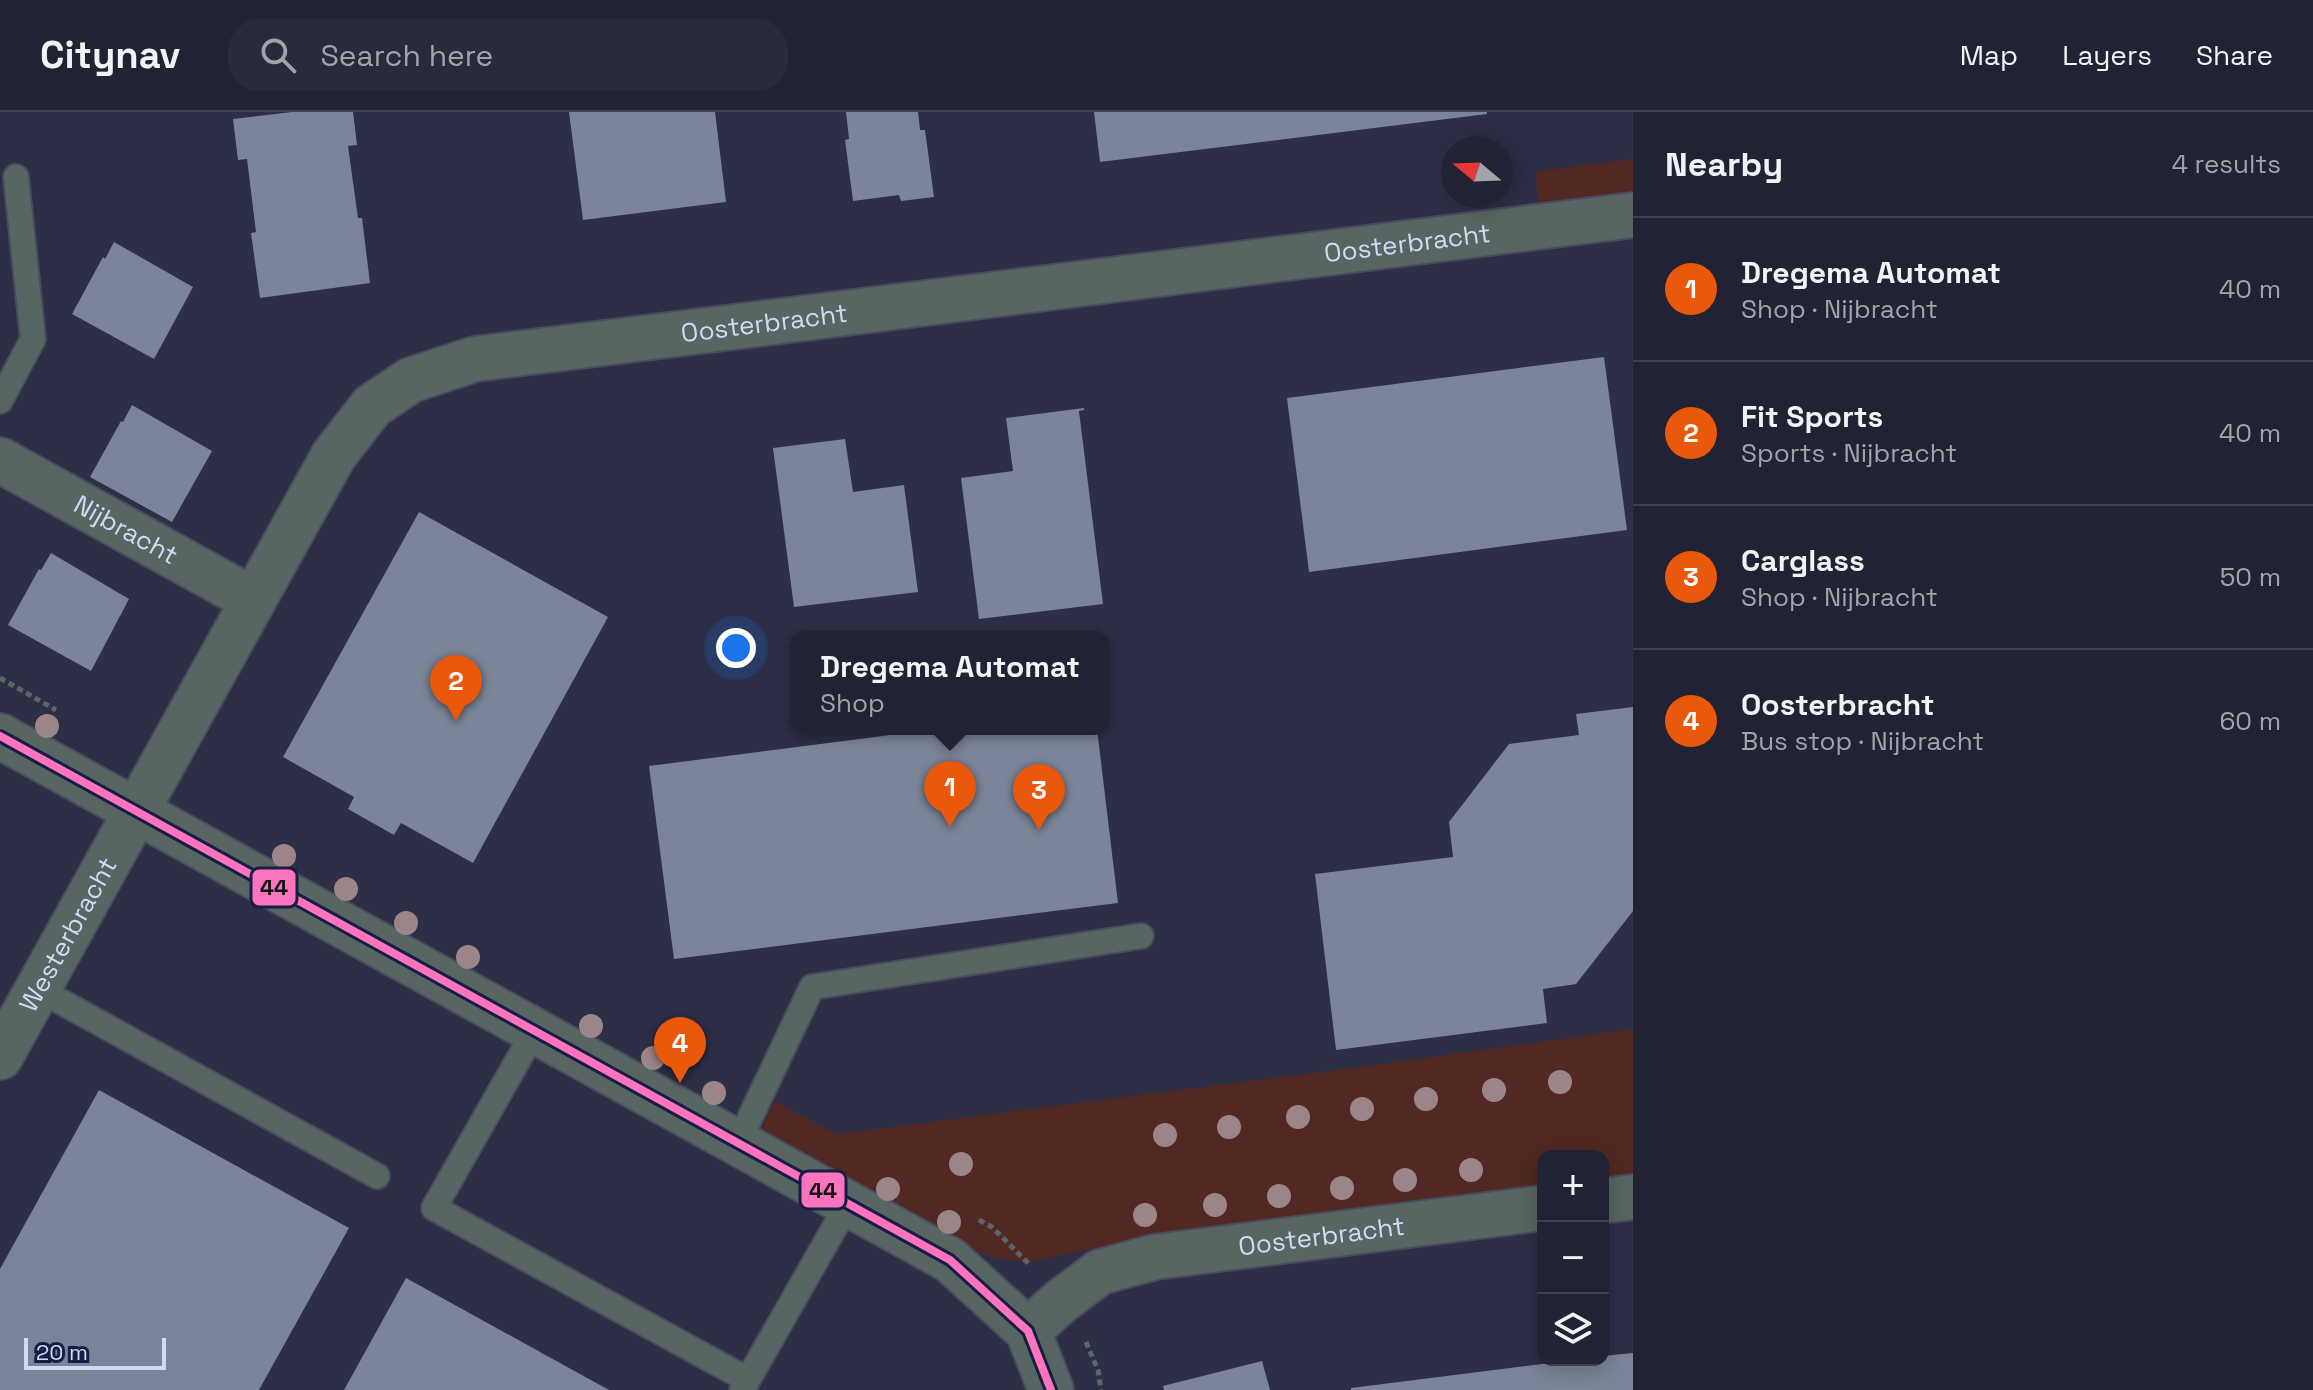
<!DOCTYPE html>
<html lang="en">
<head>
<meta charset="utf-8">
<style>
	:root { --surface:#212334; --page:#292b3c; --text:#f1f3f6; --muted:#a2a4ac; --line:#3e404f; --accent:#ea580c }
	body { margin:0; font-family:"Space Grotesk",sans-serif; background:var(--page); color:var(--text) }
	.controls { position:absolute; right:24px; bottom:24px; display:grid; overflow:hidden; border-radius:16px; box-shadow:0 4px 20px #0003 }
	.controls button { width:72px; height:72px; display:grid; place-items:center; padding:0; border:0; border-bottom:2px solid var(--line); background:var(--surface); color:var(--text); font:40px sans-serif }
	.compass { position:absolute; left:1441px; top:24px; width:72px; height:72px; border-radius:50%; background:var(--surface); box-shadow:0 4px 20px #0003; rotate:289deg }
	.scale { position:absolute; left:24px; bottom:20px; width:142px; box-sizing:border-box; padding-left:8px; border:4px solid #d2d9f4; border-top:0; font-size:22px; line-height:28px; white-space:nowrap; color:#d2d9f4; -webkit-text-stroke:6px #181d45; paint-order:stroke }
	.you { position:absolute; left:736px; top:536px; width:28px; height:28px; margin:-20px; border:6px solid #fff; border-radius:50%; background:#1a73e8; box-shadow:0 0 0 12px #1a73e833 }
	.badge { display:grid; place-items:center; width:52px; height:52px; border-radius:50%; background:var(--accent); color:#fff; font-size:26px; font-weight:700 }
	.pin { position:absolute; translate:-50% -66px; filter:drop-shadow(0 2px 4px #0008) }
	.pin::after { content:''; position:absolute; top:42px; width:28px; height:24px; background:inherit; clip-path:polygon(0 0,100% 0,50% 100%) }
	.popup { position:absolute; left:790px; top:519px; width:320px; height:104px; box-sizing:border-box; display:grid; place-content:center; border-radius:16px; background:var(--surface); filter:drop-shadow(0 2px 6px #0005); font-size:26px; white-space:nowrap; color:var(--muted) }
	.popup b { font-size:30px; color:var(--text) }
	.popup::after { content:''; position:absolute; left:50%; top:100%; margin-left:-16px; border:16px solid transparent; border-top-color:var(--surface) }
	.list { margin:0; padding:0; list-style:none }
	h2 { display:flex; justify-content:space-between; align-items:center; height:104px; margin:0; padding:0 32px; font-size:34px }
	h2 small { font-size:26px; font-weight:400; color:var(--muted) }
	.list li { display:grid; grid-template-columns:52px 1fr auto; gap:24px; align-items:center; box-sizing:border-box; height:144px; padding:0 32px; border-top:2px solid var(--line) }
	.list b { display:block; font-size:30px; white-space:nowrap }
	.list p { margin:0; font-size:26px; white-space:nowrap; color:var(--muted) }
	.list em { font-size:26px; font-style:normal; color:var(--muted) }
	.icon { flex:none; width:44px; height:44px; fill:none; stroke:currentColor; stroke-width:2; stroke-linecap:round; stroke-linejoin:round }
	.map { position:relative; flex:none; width:1633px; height:1278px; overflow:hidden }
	header { display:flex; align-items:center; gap:48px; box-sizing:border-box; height:112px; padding:0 40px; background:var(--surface); border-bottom:2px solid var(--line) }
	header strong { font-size:38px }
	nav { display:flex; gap:44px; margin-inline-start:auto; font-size:28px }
	.search { width:560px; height:72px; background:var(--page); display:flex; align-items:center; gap:20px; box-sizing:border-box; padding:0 28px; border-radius:32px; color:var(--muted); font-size:30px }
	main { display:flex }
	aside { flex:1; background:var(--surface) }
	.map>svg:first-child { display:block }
</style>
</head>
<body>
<header>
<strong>Citynav</strong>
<div class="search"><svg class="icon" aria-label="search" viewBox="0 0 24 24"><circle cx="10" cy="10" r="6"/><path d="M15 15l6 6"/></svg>Search here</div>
<nav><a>Map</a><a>Layers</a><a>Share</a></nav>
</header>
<main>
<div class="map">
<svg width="1633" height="1278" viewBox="0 0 1633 1278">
	<rect width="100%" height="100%" fill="#2c2f46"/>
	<!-- green -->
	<g fill="#512922">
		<path d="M1633,47V82L1539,94L1535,60Z"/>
		<path d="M1633,917V1063L1603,1067V1044H1543V1075L1147,1125L1036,1149L1003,1148L982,1142L761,1019L774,989L837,1022L1352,956Z"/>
	</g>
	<!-- building -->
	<g fill="#7b8498">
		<path d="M292,0H353L357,33L348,34L358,106H362L370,171L260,186L251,121L256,120L247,47L238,48L233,7Z"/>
		<path d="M569,0H715L726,90L583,108Z"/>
		<path d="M846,0H918L920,18H925L934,85L901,89L899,83L853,89L845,28L849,27Z"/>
		<path d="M1094,0H1487V2L1100,50Z"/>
		<path d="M114,130L193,175L154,247L72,202L103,145L105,147Z"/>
		<path d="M1604,245L1627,418L1309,460L1287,286Z"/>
		<path d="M132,293L212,339L172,410L90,365L121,309L123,310Z"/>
		<path d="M1084,296V298L1079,299L1103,492L979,507L961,366L1013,359L1006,306Z"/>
		<path d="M845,327L853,380L904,373L918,480L794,495L773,336Z"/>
		<path d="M419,400L608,505L473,751L401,711L394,723L348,697L354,685L283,645Z"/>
		<path d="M51,441L129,487L91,559L8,513L39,457L41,458Z"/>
		<path d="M1633,595V799L1576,872L1543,877L1547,911L1336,938L1315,762L1453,745L1449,710L1509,632L1579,623L1576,602Z"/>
		<path d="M937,617H1097L1118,791L674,847L649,654Z"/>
		<path d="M99,978L349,1116L259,1278H0V1157Z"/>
		<path d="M406,1166L609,1278H344Z"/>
		<path d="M1633,1241V1278H1351V1276L1574,1248H1603V1244Z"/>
		<path d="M1262,1249L1270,1278H1164L1163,1274Z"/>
	</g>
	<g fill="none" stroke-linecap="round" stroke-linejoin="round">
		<defs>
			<g id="service">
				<path d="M0,289L33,227L16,65"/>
				<path d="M38,877L377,1064"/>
				<path d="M535,918L434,1096L748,1268"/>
				<path d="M738,1031L812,875L1141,824"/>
				<path d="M742,1278L848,1092"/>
			</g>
			<g id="minor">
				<path id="s1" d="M0,348L253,488"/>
				<path d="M0,624L950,1148L1028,1219L1051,1278"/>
				<path id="s2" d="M0,945L334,343L372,294L411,268L475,247L1633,103"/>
				<path d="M1603,1089L1633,1085"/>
				<path id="s3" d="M1028,1219L1060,1190L1100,1160L1155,1145L1543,1096"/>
			</g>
		</defs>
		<!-- service casing -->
		<use href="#service" stroke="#494c5f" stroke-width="28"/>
		<!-- minor casing -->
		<use href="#minor" stroke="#494c5f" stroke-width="48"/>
		<!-- path -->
		<g stroke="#5c6568" stroke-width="5" stroke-dasharray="6 4" stroke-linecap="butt">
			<path d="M0,566L56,598"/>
			<path d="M979,1108L992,1115L1031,1154"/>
			<path d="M1086,1230L1098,1258L1101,1278"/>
		</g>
		<!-- service -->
		<use href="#service" stroke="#576662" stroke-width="24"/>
		<!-- minor -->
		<use href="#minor" stroke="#576662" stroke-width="44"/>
		<defs>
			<path id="bus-1" d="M0,624L950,1148L1028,1219L1051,1278"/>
		</defs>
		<!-- bus-1 casing -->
		<use href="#bus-1" stroke="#181d45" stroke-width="14"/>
		<!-- bus-1 -->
		<use href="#bus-1" stroke="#fc73be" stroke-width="8"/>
	</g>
	<!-- trees -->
	<g fill="#9c8589">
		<circle cx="47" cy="614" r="12"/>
		<circle cx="284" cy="744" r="12"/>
		<circle cx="346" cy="777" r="12"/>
		<circle cx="406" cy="811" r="12"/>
		<circle cx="468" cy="845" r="12"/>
		<circle cx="591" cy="914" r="12"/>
		<circle cx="653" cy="946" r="12"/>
		<circle cx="1560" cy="970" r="12"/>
		<circle cx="1494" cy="978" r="12"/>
		<circle cx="714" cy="981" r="12"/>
		<circle cx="1426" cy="987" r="12"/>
		<circle cx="1362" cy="997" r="12"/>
		<circle cx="1298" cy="1005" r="12"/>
		<circle cx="1229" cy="1015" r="12"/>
		<circle cx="1165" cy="1023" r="12"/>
		<circle cx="961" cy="1052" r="12"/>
		<circle cx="1471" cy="1058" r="12"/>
		<circle cx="1405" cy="1068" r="12"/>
		<circle cx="1342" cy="1076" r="12"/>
		<circle cx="888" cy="1077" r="12"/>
		<circle cx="1279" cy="1084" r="12"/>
		<circle cx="1215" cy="1093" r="12"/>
		<circle cx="1145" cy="1103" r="12"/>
		<circle cx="949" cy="1110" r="12"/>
	</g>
	<g text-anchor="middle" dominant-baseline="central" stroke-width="8" stroke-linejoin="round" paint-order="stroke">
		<!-- street labels -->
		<g font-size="26" fill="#d2d9f4" stroke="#181d45">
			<text stroke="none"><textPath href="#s2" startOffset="1804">Oosterbracht</textPath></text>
			<text stroke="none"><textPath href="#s2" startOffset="1156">Oosterbracht</textPath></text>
			<text stroke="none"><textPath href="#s1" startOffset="144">Nijbracht</textPath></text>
			<text stroke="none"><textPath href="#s2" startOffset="140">Westerbracht</textPath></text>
			<text stroke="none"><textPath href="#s3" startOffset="318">Oosterbracht</textPath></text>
		</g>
	</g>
	<g stroke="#181d45" stroke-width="3">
		<rect x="251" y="756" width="46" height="39" rx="8" fill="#fc73be"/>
		<rect x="800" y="1059" width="46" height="38" rx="8" fill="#fc73be"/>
	</g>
	<g font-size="22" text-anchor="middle" font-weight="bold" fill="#111">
		<text x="274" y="783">44</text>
		<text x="823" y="1086">44</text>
	</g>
</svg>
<div class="controls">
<button>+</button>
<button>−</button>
<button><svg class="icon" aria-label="layers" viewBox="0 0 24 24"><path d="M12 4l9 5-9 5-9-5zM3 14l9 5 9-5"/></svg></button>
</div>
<svg class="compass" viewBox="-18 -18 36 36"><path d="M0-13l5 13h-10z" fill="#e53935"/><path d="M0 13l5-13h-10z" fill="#a2a4ac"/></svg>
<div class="scale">20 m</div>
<div class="you"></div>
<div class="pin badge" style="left:950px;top:715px">1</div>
<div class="popup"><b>Dregema Automat</b>Shop</div>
<div class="pin badge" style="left:456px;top:609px">2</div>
<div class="pin badge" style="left:1039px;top:718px">3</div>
<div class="pin badge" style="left:680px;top:971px">4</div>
</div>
<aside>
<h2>Nearby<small>4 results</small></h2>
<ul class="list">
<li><span class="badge">1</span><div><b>Dregema Automat</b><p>Shop · Nijbracht</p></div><em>40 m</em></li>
<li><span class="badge">2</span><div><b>Fit Sports</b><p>Sports · Nijbracht</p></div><em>40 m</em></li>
<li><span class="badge">3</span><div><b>Carglass</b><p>Shop · Nijbracht</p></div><em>50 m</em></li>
<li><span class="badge">4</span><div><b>Oosterbracht</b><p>Bus stop · Nijbracht</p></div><em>60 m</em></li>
</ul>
</aside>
</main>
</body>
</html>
